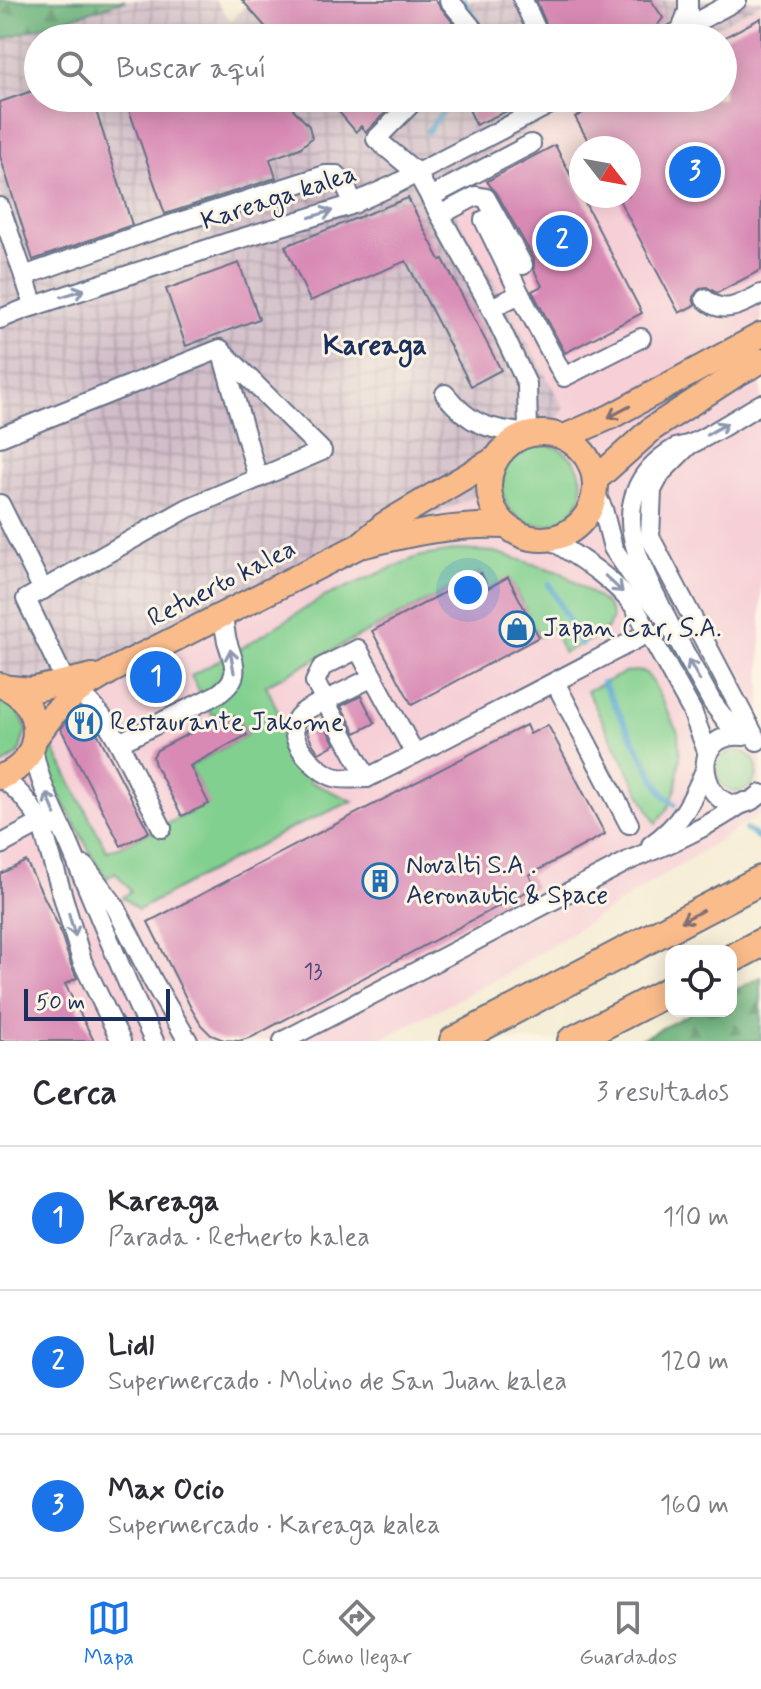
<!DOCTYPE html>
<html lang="es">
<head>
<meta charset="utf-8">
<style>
	:root { --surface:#fff; --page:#f7f7f7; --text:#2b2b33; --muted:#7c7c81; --line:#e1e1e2; --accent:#1a73e8 }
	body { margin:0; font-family:Mynerve,sans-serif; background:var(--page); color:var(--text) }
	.controls { position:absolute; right:24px; bottom:24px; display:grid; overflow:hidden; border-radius:16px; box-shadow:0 4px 20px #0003 }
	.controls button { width:72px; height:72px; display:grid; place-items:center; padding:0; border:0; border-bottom:2px solid var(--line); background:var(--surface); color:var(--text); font:40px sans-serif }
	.compass { position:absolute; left:569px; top:136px; width:72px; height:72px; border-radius:50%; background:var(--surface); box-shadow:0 4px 20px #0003; rotate:121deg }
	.scale { position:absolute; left:24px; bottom:20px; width:146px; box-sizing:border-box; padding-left:8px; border:4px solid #1b2f5e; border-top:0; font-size:22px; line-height:28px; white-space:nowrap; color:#1b2f5e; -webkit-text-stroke:6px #fcf5e5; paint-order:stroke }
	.you { position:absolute; left:468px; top:590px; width:28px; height:28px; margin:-20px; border:6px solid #fff; border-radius:50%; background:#1a73e8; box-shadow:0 0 0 12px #1a73e833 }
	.badge { display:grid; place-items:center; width:52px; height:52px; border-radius:50%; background:var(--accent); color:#fff; font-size:26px; font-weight:700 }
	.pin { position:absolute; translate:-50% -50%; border:4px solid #fff; box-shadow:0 2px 8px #0006 }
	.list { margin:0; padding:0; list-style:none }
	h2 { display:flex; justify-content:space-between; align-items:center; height:104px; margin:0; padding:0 32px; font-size:34px }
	h2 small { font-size:26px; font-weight:400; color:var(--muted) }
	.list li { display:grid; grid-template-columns:52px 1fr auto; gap:24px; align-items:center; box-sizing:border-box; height:144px; padding:0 32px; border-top:2px solid var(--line) }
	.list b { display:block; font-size:30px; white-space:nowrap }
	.list p { margin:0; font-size:26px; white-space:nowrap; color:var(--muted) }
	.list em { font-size:26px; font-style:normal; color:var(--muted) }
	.icon { flex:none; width:44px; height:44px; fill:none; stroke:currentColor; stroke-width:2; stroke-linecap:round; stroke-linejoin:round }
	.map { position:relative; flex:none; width:761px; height:1041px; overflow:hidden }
	.search { position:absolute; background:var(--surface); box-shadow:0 4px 20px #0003; left:24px; right:24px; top:24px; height:88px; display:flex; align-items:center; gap:20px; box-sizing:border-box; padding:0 28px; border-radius:44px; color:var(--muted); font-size:30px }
	.sheet { height:536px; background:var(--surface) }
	nav { display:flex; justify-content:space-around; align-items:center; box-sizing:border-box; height:112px; border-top:2px solid var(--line); background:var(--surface); font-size:22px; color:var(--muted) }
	nav a { display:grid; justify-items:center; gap:4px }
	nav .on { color:var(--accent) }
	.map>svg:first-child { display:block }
</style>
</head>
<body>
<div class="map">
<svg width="761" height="1041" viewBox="0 0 761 1041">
	<defs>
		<pattern id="industrial-grid" width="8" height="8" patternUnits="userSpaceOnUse" patternTransform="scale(2)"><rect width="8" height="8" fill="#d1bdc9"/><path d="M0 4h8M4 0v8" fill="none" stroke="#a99aa6"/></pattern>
		<pattern id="forest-firs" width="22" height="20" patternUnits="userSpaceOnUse" patternTransform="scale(2)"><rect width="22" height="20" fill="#69b27a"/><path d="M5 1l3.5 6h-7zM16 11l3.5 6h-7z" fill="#569167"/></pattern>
	</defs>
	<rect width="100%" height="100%" fill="#fcf5e5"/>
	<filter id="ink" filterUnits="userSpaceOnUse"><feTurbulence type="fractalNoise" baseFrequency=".0125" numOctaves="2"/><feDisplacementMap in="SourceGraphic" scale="16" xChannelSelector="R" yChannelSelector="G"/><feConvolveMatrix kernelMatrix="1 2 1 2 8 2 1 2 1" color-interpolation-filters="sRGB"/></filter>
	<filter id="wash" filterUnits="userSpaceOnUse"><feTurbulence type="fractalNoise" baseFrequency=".006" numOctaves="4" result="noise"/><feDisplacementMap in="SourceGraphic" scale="32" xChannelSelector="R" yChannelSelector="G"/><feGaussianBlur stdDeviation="1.8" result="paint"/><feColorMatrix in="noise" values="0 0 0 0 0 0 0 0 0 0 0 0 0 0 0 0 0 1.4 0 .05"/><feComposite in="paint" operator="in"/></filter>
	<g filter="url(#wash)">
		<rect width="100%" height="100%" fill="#f4ecd3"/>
		<!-- built -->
		<path fill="#f6cfd7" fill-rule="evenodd" d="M761,4V814L506,974L378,1041H0V723L564,408L437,181L591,98H723V38H700ZM581,148H629V196H581Z"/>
		<!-- industrial -->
		<path fill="url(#industrial-grid)" d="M126,0H215L231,21L252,0H761V3L698,38H38V98H588L437,181L564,408L531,469L0,723V40Z"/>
		<!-- green -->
		<g fill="#82d08f" stroke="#4e8076" stroke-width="2">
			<circle cx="542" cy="485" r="40"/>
			<path d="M458,550L495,552L562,573L605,603L610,611L612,618L608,628L588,641L563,653L554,630L539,637L509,578L488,588L480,573L266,685L310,782L353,801L287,830L138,910L123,897L131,891L115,872L107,878L95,861L44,767V753L48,738L107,851L121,846L208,804L190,766L247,735L238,717L211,714L191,676L243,647L324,597L417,557Z"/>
			<path d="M635,671L645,672L652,681L678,732L680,757L676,789L668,808L656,824L587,691L624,673Z"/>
			<path d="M0,696L16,706L26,729L19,753L0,767Z"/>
			<circle cx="737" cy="771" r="20"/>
		</g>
		<!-- forest -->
		<g fill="url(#forest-firs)" stroke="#42706c" stroke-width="2">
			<path d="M0,0H126L0,40Z"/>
			<path d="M761,977V1041H637L695,1011H731V992Z"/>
		</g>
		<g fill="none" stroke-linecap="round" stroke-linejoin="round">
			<!-- stream -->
			<g stroke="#56a7d1" stroke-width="6">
				<path d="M464,0C469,14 482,23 485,38"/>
				<path d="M428,131L453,98"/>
				<path d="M549,584L581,644"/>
				<path d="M603,683L663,794L675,804"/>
				<path d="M746,830L761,839"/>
			</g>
		</g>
		<g id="blocks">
			<!-- building -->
			<g fill="#d88ab5">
				<path d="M242,0H435L461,33V38H275Z"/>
				<path d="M536,0H651L663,18L654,30L640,38H552Z"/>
				<path d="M761,18V270L717,293L707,287L700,288L693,297L695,305L679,313L617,196H629V148H592L575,117L611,98H723V38Z"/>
				<path d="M38,89V98H92L132,225L33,260L0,156V102Z"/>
				<path d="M125,98H283L309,126L312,138L300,148L270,159L276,178L165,214Z"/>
				<path d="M327,98H400L366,132L361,126L356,132Z"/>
				<path d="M464,98H536L476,125Z"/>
				<path d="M555,145L642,313L565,353L532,291L542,286L534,270V259L496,192L491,187L487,181Z"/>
				<path d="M408,198L440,260L443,259L501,370L471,386L406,261L310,301L285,246Z"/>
				<path d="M239,263L259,319L186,346L166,289Z"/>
				<path d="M481,573L488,588L508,577L539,637L412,705L372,631Z"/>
				<path d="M361,696L375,723L356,733L341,706Z"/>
				<path d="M225,715L238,717L247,735L190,766L209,804L182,816L155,765L153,757L157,750Z"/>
				<path d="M79,716L91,721L149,832L121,846L61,729L66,722Z"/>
				<path d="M315,724L326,728L335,744L319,753L312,743L306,730Z"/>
				<path d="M526,725L530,734L548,725L605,834L529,875L535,887L252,1037L239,1041L224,1040L211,1035L201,1025L191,1008L148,922Z"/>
				<path d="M26,861L59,927L71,965L77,978L65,984L94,1041H0V874Z"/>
			</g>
		</g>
	</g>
	<g filter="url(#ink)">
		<use href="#blocks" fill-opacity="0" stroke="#677187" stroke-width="2"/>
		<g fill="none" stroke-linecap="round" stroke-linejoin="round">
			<defs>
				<g id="minor">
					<path d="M449,0L473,29V38"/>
					<path d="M523,0L540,38"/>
					<path d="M681,30L688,11V0"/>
					<path d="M667,38L737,0"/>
					<path d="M417,98L376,139L417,173L491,308L527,384L528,434C487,428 472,427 445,394"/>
					<path d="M430,197L531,144"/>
					<path d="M0,207L24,276"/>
					<path d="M440,215L476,196L486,198L523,265"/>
					<path d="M484,220L520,294"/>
					<path d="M705,299C723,316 742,304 761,294"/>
					<path d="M34,306L24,276L139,235L325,175H337L345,185L354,204"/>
					<path d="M491,308L520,294L564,377L641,338"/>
					<path d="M0,319L25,309L229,242L348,206L394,185L562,98"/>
					<path d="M221,350L258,478"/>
					<path d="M0,437L220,349L322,451L188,508L26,599L66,683"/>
					<path d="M690,444L661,473L652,490L650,537L757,741"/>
					<path d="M595,493L603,509L613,548L632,576L668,622L712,702L737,735"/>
					<path d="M0,504L43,590"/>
					<path d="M550,539C581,559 611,577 634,606L692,711L708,754"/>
					<path d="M668,622C658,599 643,574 636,549C623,508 635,472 674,449C679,446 686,446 691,444C715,433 738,417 761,404"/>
					<path d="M555,682L629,824"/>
					<path d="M78,691C96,707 108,722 119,743L218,694C242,677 235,666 227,641C225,633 224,623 223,615"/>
					<path d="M744,736C676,729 709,838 761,794"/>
					<path d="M119,743L162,828"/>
					<path d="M33,747C38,782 55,812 69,844C97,910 123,976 154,1041"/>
					<path d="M415,754L373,677L325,701L367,778C462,731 556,681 650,632"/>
					<path d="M0,777C22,792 33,808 46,832"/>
					<path d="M367,778C356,778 345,780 334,777C314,771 278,732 302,713C308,708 318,704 325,701L315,682L322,667L358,649L373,677"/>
					<path d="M0,845L41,823L82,961L121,1041"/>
					<path d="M651,845C682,823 691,803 705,770"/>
					<path d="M85,866L115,906L153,981L188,1041"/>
					<path d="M283,1041L630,860C669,844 709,827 744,802"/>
				</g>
				<g id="major">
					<circle cx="542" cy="486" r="53"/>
					<path d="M564,437L610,417L761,335"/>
					<path d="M595,480L653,428L735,375L761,361"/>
					<path d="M365,545C414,533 455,524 506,526"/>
					<path d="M0,685C46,700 47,762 0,777"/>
					<path d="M10,688L31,690L93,676"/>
					<path d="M35,738L53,714L78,691L111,671L359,546L385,524L495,459"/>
				</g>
				<g id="highway">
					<path d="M731,959L761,943"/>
					<path d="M454,1041L761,880"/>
					<path d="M572,1041L671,990"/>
				</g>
			</defs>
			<!-- minor casing -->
			<use href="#minor" stroke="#677187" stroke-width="22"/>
			<!-- major casing -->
			<use href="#major" stroke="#677187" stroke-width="28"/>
			<!-- highway casing -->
			<use href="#highway" stroke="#677187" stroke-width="32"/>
			<!-- minor -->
			<use href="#minor" stroke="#fff" stroke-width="18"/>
			<!-- major -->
			<use href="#major" stroke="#fabc8b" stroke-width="24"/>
			<!-- highway -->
			<use href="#highway" stroke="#fabc8b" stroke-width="28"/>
		</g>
		<!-- one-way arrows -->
		<defs><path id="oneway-shaft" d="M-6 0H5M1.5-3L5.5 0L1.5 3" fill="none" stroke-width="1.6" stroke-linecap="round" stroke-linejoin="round" transform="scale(2)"/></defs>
		<g stroke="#8d97ae">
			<use href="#oneway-shaft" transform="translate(321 214) rotate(-17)"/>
			<use href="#oneway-shaft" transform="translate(73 293) rotate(-18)"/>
			<use href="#oneway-shaft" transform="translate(717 429) rotate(-30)"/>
			<use href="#oneway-shaft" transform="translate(614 584) rotate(43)"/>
			<use href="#oneway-shaft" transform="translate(232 661) rotate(-100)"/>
			<use href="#oneway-shaft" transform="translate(694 670) rotate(-119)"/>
			<use href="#oneway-shaft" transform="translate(51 804) rotate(-113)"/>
			<use href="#oneway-shaft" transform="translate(72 925) rotate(74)"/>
		</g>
		<g stroke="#7f6e72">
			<use href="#oneway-shaft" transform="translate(619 412) rotate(152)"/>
			<use href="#oneway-shaft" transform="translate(692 916) rotate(152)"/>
		</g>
	</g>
	<!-- icons -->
	<defs>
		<symbol id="shop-ring" viewBox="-11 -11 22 22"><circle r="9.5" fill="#fcf5e5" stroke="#1f6fb2" stroke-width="1.5"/><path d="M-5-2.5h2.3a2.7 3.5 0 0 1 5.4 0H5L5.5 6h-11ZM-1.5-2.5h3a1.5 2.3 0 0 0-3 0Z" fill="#1f6fb2"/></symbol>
		<symbol id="restaurant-ring" viewBox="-11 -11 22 22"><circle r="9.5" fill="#fcf5e5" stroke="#1f6fb2" stroke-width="1.5"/><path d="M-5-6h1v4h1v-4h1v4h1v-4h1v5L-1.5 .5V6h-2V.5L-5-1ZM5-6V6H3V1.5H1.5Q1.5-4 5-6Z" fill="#1f6fb2"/></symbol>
		<symbol id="building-ring" viewBox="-11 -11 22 22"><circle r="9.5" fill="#fcf5e5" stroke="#1f6fb2" stroke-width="1.5"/><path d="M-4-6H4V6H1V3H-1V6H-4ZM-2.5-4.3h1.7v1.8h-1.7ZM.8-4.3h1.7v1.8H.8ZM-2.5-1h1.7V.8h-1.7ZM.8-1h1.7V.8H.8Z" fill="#1f6fb2"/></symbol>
	</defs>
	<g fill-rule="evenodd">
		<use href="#shop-ring" x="497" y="609" width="40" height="40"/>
		<use href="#restaurant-ring" x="64" y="703" width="40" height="40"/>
		<use href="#building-ring" x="360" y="861" width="40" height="40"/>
	</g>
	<g text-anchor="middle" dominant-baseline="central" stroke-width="6" stroke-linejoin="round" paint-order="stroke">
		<!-- number labels -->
		<g font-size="22" fill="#4a4674">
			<text x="313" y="972">13</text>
		</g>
		<!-- street labels -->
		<g font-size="26" fill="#1b2f5e" stroke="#fcf5e5">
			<text transform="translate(279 198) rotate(-18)">Kareaga kalea</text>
			<text transform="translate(222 584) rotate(-27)">Retuerto kalea</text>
		</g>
		<!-- poi labels -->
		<g font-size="26" fill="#1b2f5e" stroke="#fcf5e5" text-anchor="start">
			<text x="543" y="629">Japan Car, S.A.</text>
			<text x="110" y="723">Restaurante Jakome</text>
			<text x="406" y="866">Novalti S.A .<tspan x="406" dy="30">Aeronautic &amp; Space</tspan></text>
		</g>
		<!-- neighbourhood labels -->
		<g font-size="28" font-weight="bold" fill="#1b2f5e" stroke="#fcf5e5">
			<text x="375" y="346">Kareaga</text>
		</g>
	</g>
</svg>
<div class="controls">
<button><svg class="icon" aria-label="locate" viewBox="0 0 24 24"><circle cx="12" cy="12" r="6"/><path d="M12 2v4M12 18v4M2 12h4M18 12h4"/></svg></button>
</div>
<svg class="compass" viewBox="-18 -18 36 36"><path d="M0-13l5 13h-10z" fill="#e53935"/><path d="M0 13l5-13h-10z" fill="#7c7c81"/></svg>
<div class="scale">50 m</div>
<div class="you"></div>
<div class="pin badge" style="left:156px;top:677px">1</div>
<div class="pin badge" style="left:562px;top:241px">2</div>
<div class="pin badge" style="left:695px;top:172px">3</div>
<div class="search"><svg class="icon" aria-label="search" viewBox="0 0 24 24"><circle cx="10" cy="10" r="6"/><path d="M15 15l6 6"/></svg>Buscar aquí</div>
</div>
<section class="sheet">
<h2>Cerca<small>3 resultados</small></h2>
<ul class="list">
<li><span class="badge">1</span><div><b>Kareaga</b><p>Parada · Retuerto kalea</p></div><em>110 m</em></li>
<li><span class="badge">2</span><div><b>Lidl</b><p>Supermercado · Molino de San Juan kalea</p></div><em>120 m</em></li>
<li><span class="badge">3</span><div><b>Max Ocio</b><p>Supermercado · Kareaga kalea</p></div><em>160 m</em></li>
</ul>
</section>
<nav>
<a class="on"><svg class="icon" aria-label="map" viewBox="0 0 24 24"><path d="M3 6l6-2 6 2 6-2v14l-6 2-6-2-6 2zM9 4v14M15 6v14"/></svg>Mapa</a>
<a><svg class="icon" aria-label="directions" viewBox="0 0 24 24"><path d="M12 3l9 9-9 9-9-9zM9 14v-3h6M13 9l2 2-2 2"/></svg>Cómo llegar</a>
<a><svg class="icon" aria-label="saved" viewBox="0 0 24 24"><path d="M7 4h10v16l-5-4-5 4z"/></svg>Guardados</a>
</nav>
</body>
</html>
